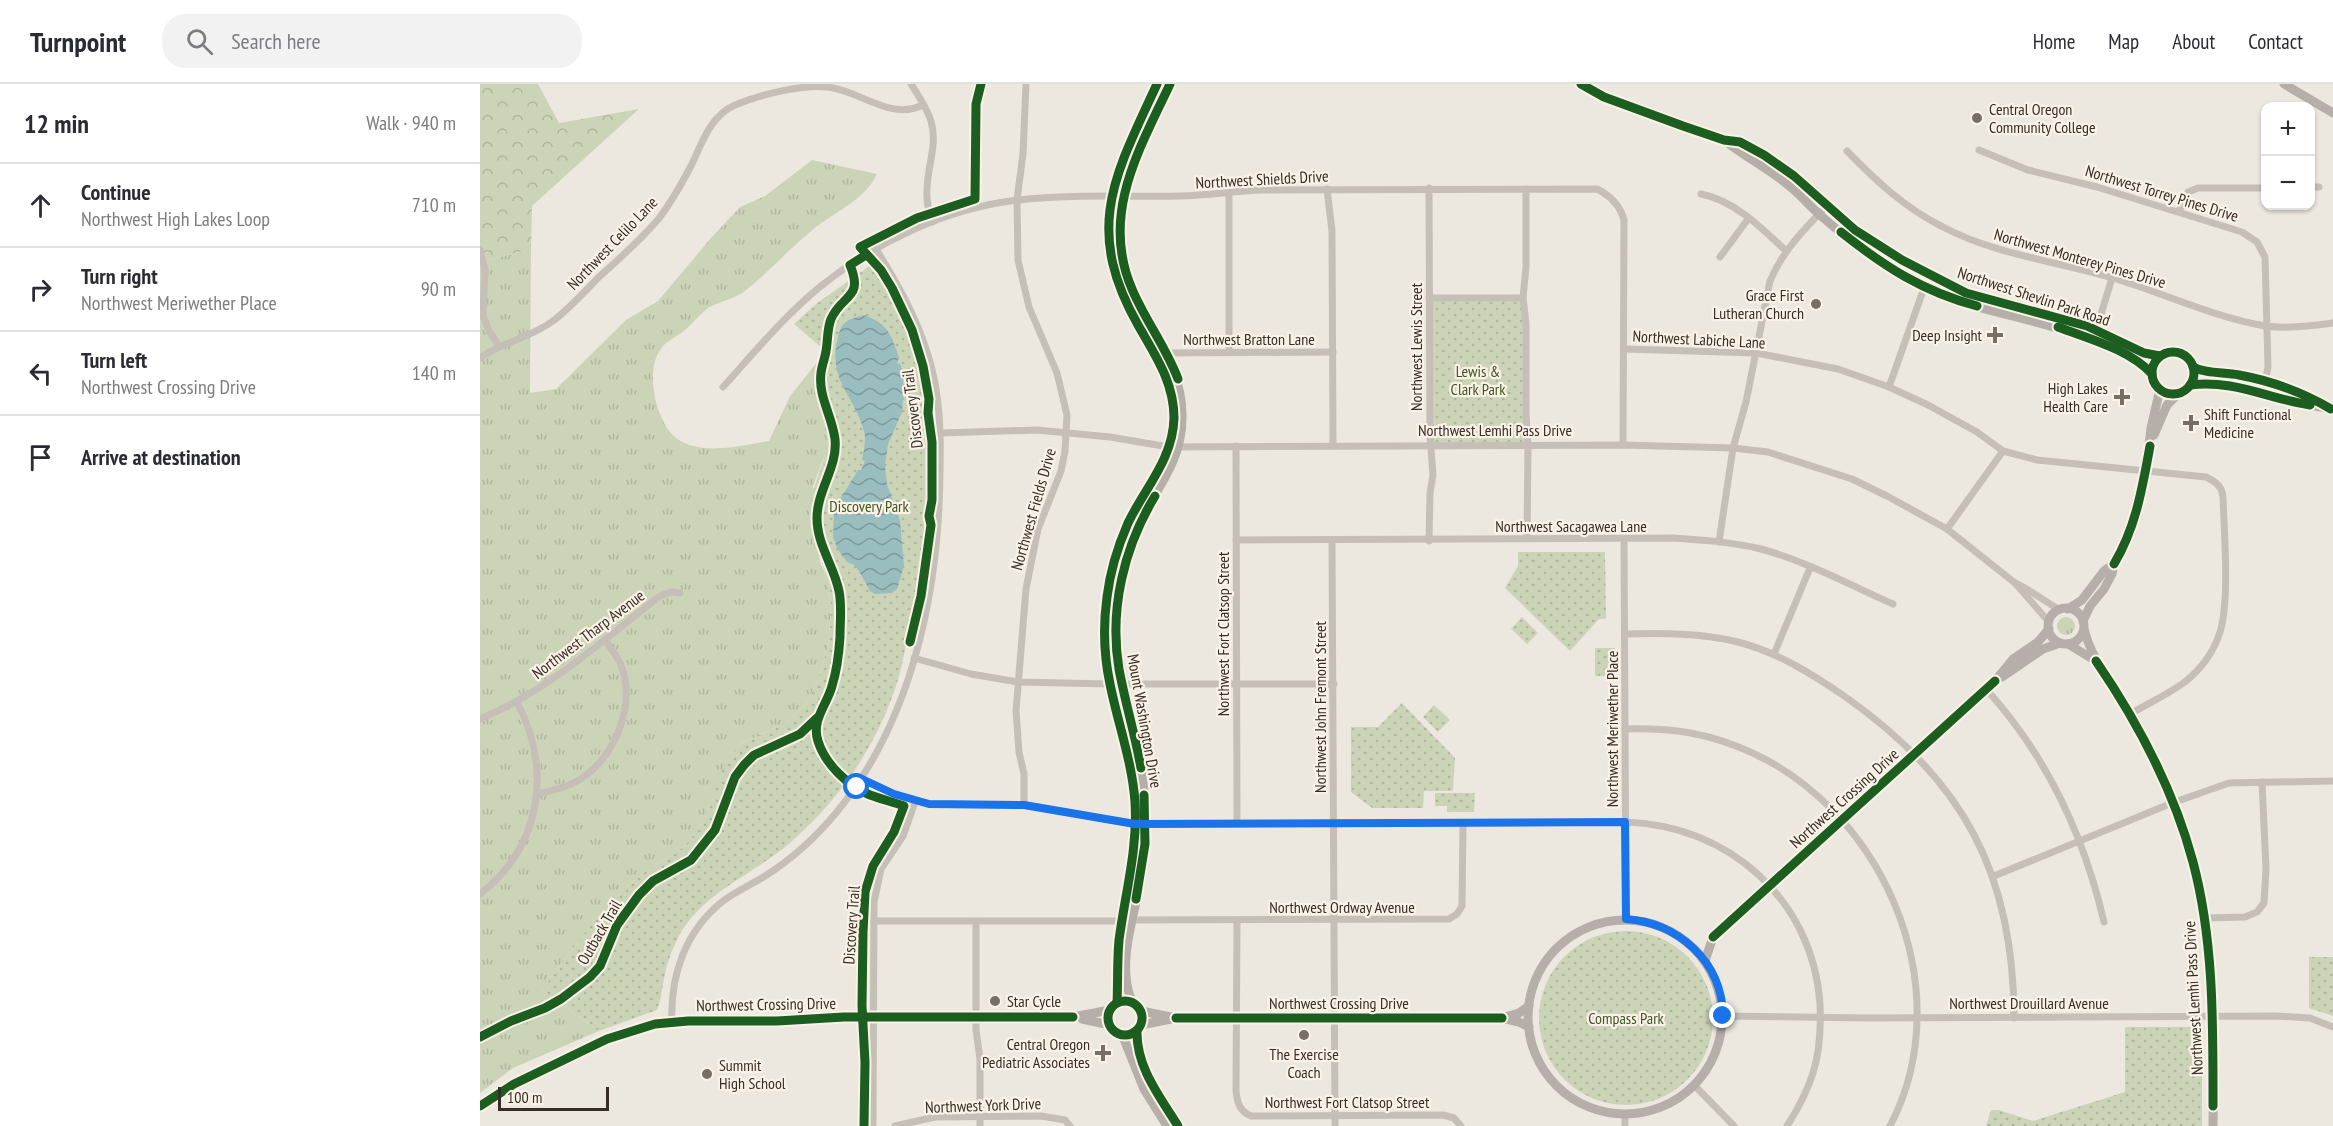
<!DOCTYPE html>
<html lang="en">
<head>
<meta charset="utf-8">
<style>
	:root { --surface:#fff; --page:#f2f2f3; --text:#2b2b33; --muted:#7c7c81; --line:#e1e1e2 }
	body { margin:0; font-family:"PT Sans Narrow",sans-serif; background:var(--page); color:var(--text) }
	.controls { position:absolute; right:18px; top:18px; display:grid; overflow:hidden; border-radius:12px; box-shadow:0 2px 4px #0004 }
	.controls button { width:54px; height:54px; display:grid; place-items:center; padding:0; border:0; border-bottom:2px solid var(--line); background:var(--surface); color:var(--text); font:30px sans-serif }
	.scale { position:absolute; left:18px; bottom:15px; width:111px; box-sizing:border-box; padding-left:6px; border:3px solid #372d26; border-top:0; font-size:16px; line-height:21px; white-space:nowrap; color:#372d26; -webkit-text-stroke:4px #faf2e6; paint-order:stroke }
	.stop { position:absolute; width:18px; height:18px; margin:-14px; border:4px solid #1a73e8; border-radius:50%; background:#fff }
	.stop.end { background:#1a73e8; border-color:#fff; box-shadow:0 2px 6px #0008 }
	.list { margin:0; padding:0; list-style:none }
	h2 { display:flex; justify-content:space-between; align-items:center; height:78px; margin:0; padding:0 24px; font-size:26px }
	h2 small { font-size:20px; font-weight:400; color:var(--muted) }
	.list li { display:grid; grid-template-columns:39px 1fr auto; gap:18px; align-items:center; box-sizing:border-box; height:84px; padding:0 24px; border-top:2px solid var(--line) }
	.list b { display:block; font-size:22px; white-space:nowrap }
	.list p { margin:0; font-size:20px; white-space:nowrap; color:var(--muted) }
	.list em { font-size:20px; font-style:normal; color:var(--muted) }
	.icon { flex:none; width:33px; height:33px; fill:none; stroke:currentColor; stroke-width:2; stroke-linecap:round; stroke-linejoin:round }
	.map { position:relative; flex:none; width:1853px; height:1042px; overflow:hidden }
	header { display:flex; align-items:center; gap:36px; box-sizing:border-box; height:84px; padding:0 30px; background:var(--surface); border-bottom:2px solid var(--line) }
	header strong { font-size:28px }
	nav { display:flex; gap:33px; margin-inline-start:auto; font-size:21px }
	.search { width:420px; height:54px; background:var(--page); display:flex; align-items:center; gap:15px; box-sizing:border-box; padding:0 21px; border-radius:24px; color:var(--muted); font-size:22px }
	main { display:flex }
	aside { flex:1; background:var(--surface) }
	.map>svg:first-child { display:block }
</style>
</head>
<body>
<header>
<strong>Turnpoint</strong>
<div class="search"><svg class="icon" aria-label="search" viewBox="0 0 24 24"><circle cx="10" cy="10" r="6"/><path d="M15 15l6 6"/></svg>Search here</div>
<nav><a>Home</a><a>Map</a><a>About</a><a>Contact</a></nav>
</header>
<main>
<aside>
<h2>12 min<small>Walk · 940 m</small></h2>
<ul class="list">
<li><svg class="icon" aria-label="ahead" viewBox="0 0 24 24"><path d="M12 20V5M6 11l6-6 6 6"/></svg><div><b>Continue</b><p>Northwest High Lakes Loop</p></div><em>710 m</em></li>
<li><svg class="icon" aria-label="right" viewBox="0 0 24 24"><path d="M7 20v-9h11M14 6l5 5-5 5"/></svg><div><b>Turn right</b><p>Northwest Meriwether Place</p></div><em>90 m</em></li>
<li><svg class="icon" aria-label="left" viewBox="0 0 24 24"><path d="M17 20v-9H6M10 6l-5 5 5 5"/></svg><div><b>Turn left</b><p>Northwest Crossing Drive</p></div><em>140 m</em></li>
<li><svg class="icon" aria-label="arrive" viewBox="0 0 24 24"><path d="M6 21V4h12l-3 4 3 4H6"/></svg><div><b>Arrive at destination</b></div></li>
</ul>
</aside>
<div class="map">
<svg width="1853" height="1042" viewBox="0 0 1853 1042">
	<defs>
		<pattern id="grass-tufts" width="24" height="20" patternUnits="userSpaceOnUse" patternTransform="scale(1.5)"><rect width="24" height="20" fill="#ccd4b8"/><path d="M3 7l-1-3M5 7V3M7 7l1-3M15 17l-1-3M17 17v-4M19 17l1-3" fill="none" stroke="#b0b69e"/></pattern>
		<pattern id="forest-crowns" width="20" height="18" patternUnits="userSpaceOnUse" patternTransform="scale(1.5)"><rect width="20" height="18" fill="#ccd4b8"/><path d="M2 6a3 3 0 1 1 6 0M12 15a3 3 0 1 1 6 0" fill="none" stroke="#b0b69e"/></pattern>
		<pattern id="park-dots" width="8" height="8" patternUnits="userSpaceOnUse" patternTransform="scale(1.5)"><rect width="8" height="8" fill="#ccd4b8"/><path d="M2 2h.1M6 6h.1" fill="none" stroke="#b0b69e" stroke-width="1.8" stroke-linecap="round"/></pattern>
		<pattern id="water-waves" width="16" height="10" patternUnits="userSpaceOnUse" patternTransform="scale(1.5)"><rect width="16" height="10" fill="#9abdbf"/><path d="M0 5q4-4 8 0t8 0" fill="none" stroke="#7e9a9b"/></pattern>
	</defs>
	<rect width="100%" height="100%" fill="#ede8df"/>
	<!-- grass -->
	<g fill="url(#grass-tufts)">
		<path d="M332,76L397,90C384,118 351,129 329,149C307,167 288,189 265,207C255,215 240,217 228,224C220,230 213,239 205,246C198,252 189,256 183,262C165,282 174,324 187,344C208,376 258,362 289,357L310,312L339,276L335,288L334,304L346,348L348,363L333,402L340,478L348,495L351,524L348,563L339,594L327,618L309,637L260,660L240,691L232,717L218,746L204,763L163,789L142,807L109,843L62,906L119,947L33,984L0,1009V178L51,165L50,309L76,305L146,236L178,217L231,154L260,123L285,112Z"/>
		<circle cx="1586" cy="542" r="9"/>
	</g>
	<!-- forest -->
	<path fill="url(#forest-crowns)" d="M0,0H58L79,39L159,25L52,122L51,165L0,178Z"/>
	<!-- park -->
	<g fill="url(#park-dots)">
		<path d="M391,181C402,189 408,202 415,214C449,277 451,346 450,416L448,420C447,428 449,435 449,443C449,463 440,518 433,537C431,542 427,547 427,554C416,633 370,707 310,759C274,790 227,806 201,848C193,862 187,879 184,895C182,905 181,916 177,926L119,947L62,906L109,843L142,807L163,789L204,763L218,746L232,717L239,691L260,660L309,637L327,618L339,594L348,563L351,524L348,495L333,455L328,422L348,362L346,348L334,304L335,288L342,264L314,240L336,220Z"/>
		<path d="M949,214H1043L1048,361H950Z"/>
		<path d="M1038,468H1125L1126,535H1119L1090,567L1025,504L1038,482Z"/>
		<path d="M1042,533L1058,549L1047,560L1031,545Z"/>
		<rect x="1115" y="564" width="20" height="28"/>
		<path d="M922,619L975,674L973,707H944L943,724H892L871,708V643H898Z"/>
		<path d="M954,621L970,636L958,648L943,633Z"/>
		<path d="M955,709H995L994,728H967V722H955Z"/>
		<circle cx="1146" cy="934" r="87"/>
		<path d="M1829,873H1853V932L1829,924Z"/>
		<path d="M1645,943H1722V1042H1506L1511,1026H1519L1553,1037L1645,1008Z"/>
	</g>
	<!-- water -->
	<path fill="url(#water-waves)" d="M384,231C407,239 412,251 419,274L417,279L421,281L424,304L422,328L408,360L405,382L407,400L420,436L424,482L417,505L412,509L395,510L390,507L379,487L374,481L367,478L358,466L353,453L354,425L378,386H381L385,377L382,376C384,365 387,354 383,344C373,311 349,296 357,258C361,238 365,236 384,231Z"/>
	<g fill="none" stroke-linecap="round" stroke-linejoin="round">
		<!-- street -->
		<g stroke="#c5bfb8" stroke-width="7">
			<path d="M431,0C438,11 447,24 451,37C458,61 447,83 447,106C446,118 449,127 452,138"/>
			<path d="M1499,66L1548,86L1617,103L1762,148L1777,158L1785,173L1788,283L1783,309"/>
			<path d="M1367,67C1396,97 1425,124 1463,143C1516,171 1576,177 1633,194C1683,209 1733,233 1785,242C1806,245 1832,242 1853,239"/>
			<path d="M1830,103H1839"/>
			<path d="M847,105L852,147L853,362"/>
			<path d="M1046,105V183L1043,214L1046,240V330L1048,361L1047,454"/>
			<path d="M1221,110C1254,116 1283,145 1306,167"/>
			<path d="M1699,127L1708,108L1718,104H1786"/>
			<path d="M0,165L5,186L3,232L9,247L19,262"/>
			<path d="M1240,173L1268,135"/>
			<path d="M949,214H1043"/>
			<path d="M1615,250L1632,194"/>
			<path d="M1144,265L1276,269L1358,285L1409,303L1448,321L1497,348L1523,367L1557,376L1726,393C1736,398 1742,402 1743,413C1744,448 1750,516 1740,548C1734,567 1722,584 1706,597C1689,610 1669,619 1650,630"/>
			<path d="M749,268V110"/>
			<path d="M686,269L853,268"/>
			<path d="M0,274C22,258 50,254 73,237C89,225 104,208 119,193C140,174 162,155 180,133C192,117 202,99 211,82C222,59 230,32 255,21C279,11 322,0 348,3C381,7 410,37 443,21"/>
			<path d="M243,303C274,269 304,232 341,202C396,158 467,124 538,116C592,110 647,113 701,112C729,111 756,107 783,106L1117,105C1131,112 1140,121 1144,136L1143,361"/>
			<path d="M1409,303L1444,204"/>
			<path d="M461,349L557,346L630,353L689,363L1143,361L1253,364L1288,368L1372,395L1407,412L1467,445L1535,499C1551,506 1564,517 1580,526"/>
			<path d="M756,362L757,738"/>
			<path d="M1467,445L1523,367"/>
			<path d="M1144,455L1146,835"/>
			<path d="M756,456L1193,454C1223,456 1252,458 1281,465C1326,477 1370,501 1413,520"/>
			<path d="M852,457L855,1042"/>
			<path d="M949,457L950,409L953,391L950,353L949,104"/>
			<path d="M1239,458L1253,364L1266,318L1290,197C1302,168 1324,145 1346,123"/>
			<path d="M1535,499L1569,538"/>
			<path d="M1145,550C1183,549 1221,549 1258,558C1297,568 1334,591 1367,614C1483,696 1534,790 1534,934"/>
			<path d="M1294,570L1330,484"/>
			<path d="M434,574L491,590L538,598L630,600"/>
			<path d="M642,600H854"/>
			<path d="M1506,605C1566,671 1604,752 1624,838"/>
			<path d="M0,635C69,606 122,557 180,512L191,508L200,509"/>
			<path d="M1145,645C1185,644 1218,647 1256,662C1401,717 1483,903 1410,1042"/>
			<path d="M382,695L414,710L449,720L544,721L655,740L1145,738C1249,741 1333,816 1340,920C1341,943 1340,967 1333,989C1327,1008 1318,1025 1307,1042"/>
			<path d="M58,710C74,706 92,702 105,692C136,669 155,621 142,584C139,574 131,565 125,556"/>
			<path d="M544,721V690L539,668L536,627L546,505L558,445L581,387L585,367L587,331L577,289L549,223L538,176L537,116L543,70L546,0"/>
			<path d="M1514,792L1692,719L1749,699L1853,697"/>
			<path d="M0,810C62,762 72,685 37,618"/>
			<path d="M1724,834L1765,833L1777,828L1784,819L1786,785L1782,698"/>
			<path d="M652,836L969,835L977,830L982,822L983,739"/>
			<path d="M757,836L756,1006C757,1018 759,1027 771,1032L963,1031L974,1034L981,1042"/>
			<path d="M394,837H642"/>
			<path d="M496,837V946L500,975V1042"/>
			<path d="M1243,932L1389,934L1796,932L1830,934L1853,943"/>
			<path d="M192,938C190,892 205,847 243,817C256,807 271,801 285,792C312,775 336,753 356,729C433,635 459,507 460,388C461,349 460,308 448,271C436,232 417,199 396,165"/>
			<path d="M1215,1002L1254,1042"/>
			<path d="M1145,1030V1042"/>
			<path d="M393,1042L394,818L401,785L423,752L435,718"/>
			<path d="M415,1042L455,1033L561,1032L585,1036L590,1042"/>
		</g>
		<!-- secondary -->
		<g stroke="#b6afa9" stroke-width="9">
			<path d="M1101,0L1124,13L1203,42L1244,56L1260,58L1284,71L1314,92L1375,146L1422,176L1486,209L1607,242L1664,269L1680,272"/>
			<path d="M1804,0L1853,29"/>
			<path d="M1244,56C1266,74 1292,86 1314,106C1323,114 1331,123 1340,131C1371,158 1406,187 1444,204C1504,231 1571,235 1630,264C1645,271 1661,278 1672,290"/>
			<circle cx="1693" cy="289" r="21"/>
			<path d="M1713,283C1727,290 1743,288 1759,291C1792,297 1822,308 1851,325"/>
			<path d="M1710,301C1756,294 1801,317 1846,324"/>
			<path d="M1674,351L1687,321L1698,310"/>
			<circle cx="1586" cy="542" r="18"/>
			<path d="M1588,525L1602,516L1624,487L1634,480"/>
			<path d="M1603,537L1610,522L1624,505L1632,490L1634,480L1651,449L1656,432L1665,396L1671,344L1680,305"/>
			<path d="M1604,545C1612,577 1633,600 1649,628C1665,656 1678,686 1690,715C1736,817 1734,932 1733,1042"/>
			<path d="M1588,560L1616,577"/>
			<path d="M1522,593L1563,565L1580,559"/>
			<circle cx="1145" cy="933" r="97"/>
			<path d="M1225,877L1233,853L1515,597L1533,575L1558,558L1569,545"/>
			<circle cx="645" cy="934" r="17"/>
			<path d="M652,918C636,881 654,833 661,795C664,777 665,760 666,742C667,658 623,579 641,494C647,467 659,439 673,414C689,388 702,365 702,334C703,292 681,263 662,227C615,139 652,82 690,0"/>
			<path d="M637,919C638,898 637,877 639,856C645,810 658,765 655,718C652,677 638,640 630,600C624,572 623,542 627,513C630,488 638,462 648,439C665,404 693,375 694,334C694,298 675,271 658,241C603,144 635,91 677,0"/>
			<path d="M661,927L696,934H1022L1039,938L1049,943"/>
			<path d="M1025,933L1039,929L1049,922"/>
			<path d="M602,935L630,941"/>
			<path d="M661,941L691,935"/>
			<path d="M657,947C656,983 680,1013 698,1042"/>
			<path d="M642,950L664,1005L687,1042"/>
			<path d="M0,1022L34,1000L127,955L175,940L208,937H297L364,933H593L630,926"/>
		</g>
		<defs>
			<g id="cycleway">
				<path d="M690,0C659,66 620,131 652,205C665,236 686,263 698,295"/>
				<path d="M1101,0L1124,13L1203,42L1244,56L1260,58L1284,71L1314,92L1375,146L1422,176L1486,209L1607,242L1664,269L1680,272"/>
				<path d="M1361,148C1405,183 1442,207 1497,222"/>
				<path d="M1578,243C1609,255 1649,265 1672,290"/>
				<circle cx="1693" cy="289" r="21"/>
				<path d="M1713,283C1727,290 1743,288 1759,291C1792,297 1822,308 1851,325"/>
				<path d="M1710,301C1752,295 1790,315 1830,321"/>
				<path d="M1634,480C1656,443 1662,405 1670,362"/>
				<path d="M430,558L441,512L451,441L449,432L452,416V358L448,329L449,315L443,282L432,246L412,204L401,186L380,163L437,134L495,115L496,20L501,0"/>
				<path d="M1616,577C1657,637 1694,707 1713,778C1734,857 1733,940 1733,1022"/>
				<path d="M661,684C655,650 645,618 639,585C629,525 644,463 675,412"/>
				<path d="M656,815L665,760L664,711"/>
				<path d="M1233,853L1515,597"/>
				<circle cx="645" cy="934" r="17"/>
				<path d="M637,919C638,898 637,877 639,856C645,810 658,765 655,718C652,677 638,640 630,600C624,572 623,542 627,513C630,488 638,462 648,439C665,404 693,375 694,334C694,298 675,271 658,241C603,144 635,91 677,0"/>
				<path d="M696,934H1022"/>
				<path d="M657,947C656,983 680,1013 698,1042"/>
				<path d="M0,953L31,937L65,924L81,915L110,893L120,882L137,841L159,811L173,797L211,776L235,746L255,693L264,681L274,671L320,650L337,634"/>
				<path d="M0,1022L34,1000L127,955L175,940L208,937H297L364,933H593"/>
				<path d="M384,1042L385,978L382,922L383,848L385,808L393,782L414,748L424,722C413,718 401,715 390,711C368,702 345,680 338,657C331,636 347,621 352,602C357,586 359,569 360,553C360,538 362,521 359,507C354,482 337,461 337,434C337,406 358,383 355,355C352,332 338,312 341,289C342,281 345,274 346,267C348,256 347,245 351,235C362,210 384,215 370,181L386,171"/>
			</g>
		</defs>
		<!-- cycleway casing -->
		<use href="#cycleway" stroke="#faf2e6" stroke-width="13"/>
		<!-- cycleway -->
		<use href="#cycleway" stroke="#1b5e20" stroke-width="9"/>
	</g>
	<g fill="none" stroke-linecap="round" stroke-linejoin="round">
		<!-- route -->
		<path stroke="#1a73e8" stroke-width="8" d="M377,703L382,695L414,710L449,720L544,721L655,740L1145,738L1146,835C1198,839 1242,877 1243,932"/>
	</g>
	<!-- markers -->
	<g fill="#776e67" stroke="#faf2e6" stroke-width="2">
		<circle cx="1497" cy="34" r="6"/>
		<circle cx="1336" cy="220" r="6"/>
		<path d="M1512 242h6v6h6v6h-6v6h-6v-6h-6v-6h6z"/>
		<path d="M1639 304h6v6h6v6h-6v6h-6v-6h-6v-6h6z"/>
		<path d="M1708 330h6v6h6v6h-6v6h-6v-6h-6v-6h6z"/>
		<circle cx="515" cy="917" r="6"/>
		<circle cx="824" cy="951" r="6"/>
		<path d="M620 960h6v6h6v6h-6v6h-6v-6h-6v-6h6z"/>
		<circle cx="227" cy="990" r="6"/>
	</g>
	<g text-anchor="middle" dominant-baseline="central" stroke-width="4.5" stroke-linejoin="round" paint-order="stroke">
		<!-- poi labels -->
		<g font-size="16" fill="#372d26" stroke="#faf2e6" text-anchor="start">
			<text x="1509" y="25">Central Oregon<tspan x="1509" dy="18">Community College</tspan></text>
			<text x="1324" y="211" text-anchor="end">Grace First<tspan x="1324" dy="18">Lutheran Church</tspan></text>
			<text x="1502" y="251" text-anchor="end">Deep Insight</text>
			<text x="1628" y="304" text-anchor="end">High Lakes<tspan x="1628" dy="18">Health Care</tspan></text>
			<text x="1724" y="330">Shift Functional<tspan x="1724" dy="18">Medicine</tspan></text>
			<text x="527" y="917">Star Cycle</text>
			<text x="610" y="960" text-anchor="end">Central Oregon<tspan x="610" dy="18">Pediatric Associates</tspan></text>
			<text x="824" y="970" text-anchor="middle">The Exercise<tspan x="824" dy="18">Coach</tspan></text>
			<text x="239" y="981">Summit<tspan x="239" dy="18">High School</tspan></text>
		</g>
		<!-- street labels -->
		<g font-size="16" fill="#372d26" stroke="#faf2e6">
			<text transform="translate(782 95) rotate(-3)">Northwest Shields Drive</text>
			<text transform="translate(1682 109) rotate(17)">Northwest Torrey Pines Drive</text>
			<text transform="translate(132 159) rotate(-46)">Northwest Celilo Lane</text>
			<text transform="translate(1600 174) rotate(16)">Northwest Monterey Pines Drive</text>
			<text transform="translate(1554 212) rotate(18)">Northwest Shevlin Park Road</text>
			<text x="769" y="255">Northwest Bratton Lane</text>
			<text transform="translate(1219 255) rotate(3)">Northwest Labiche Lane</text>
			<text transform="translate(936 263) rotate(-90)">Northwest Lewis Street</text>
			<text transform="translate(432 325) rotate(-97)">Discovery Trail</text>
			<text x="1015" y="346">Northwest Lemhi Pass Drive</text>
			<text transform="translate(553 425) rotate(-74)">Northwest Fields Drive</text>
			<text x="1091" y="442">Northwest Sacagawea Lane</text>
			<text transform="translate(108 550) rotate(-37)">Northwest Tharp Avenue</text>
			<text transform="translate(743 550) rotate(-90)">Northwest Fort Clatsop Street</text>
			<text transform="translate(840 623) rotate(-90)">Northwest John Fremont Street</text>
			<text transform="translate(665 637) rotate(80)">Mount Washington Drive</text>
			<text transform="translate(1132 645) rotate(-90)">Northwest Meriwether Place</text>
			<text transform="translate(1364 714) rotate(-42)">Northwest Crossing Drive</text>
			<text x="862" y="823">Northwest Ordway Avenue</text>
			<text transform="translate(371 841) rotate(-86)">Discovery Trail</text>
			<text transform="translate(119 848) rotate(-60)">Outback Trail</text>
			<text transform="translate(1713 914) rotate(-93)">Northwest Lemhi Pass Drive</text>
			<text x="859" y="919">Northwest Crossing Drive</text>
			<text x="1549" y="919">Northwest Drouillard Avenue</text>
			<text transform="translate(286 920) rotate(-1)">Northwest Crossing Drive</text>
			<text x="867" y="1018">Northwest Fort Clatsop Street</text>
			<text transform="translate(503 1021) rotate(-2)">Northwest York Drive</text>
		</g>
		<!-- park labels -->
		<g font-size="16" fill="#425629" stroke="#faf2e6">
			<text x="998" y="287">Lewis &amp;<tspan x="998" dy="18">Clark Park</tspan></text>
			<text x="389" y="422">Discovery Park</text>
			<text x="1146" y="934">Compass Park</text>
		</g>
	</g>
</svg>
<div class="controls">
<button>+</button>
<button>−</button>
</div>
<div class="scale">100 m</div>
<div class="stop" style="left:377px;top:703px"></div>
<div class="stop end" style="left:1243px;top:932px"></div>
</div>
</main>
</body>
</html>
